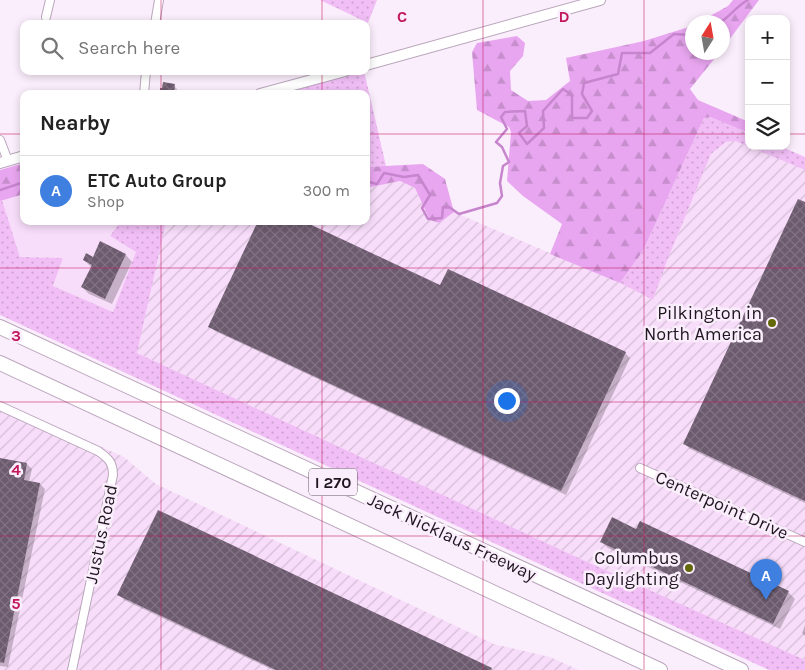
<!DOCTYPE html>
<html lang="en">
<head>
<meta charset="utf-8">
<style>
	:root { --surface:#fff; --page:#f2f2f2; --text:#222; --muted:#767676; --line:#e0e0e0; --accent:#63690a }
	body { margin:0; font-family:Karla,sans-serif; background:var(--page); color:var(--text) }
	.controls { position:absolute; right:15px; top:15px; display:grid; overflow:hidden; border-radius:10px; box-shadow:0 2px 8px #0003 }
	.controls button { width:45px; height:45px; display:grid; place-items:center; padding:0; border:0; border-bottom:1px solid var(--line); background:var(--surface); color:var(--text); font:25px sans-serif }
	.compass { position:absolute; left:685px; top:15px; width:45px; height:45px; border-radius:50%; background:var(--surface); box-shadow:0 2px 8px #0003; rotate:11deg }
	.you { position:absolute; left:506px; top:400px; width:18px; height:18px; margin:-12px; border:4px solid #fff; border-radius:50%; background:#1a73e8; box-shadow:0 0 0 8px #1a73e833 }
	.badge { display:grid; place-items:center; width:32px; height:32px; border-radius:50%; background:var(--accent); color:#fff; font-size:16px; font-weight:700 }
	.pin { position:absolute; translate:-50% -41px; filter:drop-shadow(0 1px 2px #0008) }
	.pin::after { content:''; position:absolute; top:26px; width:18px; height:15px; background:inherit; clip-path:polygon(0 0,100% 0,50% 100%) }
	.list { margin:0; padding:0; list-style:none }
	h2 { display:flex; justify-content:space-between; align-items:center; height:65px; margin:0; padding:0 20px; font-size:21px }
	h2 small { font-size:16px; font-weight:400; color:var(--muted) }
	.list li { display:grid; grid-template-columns:32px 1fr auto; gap:15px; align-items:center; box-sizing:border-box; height:70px; padding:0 20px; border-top:1px solid var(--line) }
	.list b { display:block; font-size:19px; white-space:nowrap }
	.list p { margin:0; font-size:16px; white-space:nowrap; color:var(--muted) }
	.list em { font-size:16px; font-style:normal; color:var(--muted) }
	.icon { flex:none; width:28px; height:28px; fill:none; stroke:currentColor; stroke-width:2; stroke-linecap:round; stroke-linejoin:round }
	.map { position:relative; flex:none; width:805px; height:670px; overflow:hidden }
	.search { position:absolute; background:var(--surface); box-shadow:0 2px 8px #0003; left:20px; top:20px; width:350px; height:55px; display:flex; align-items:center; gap:12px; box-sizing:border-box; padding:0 18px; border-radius:10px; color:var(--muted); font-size:19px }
	.panel { position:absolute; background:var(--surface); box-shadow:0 2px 8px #0003; left:20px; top:90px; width:350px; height:135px; border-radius:10px }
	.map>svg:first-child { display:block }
</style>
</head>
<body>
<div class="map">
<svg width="805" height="670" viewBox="0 0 805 670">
	<defs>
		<pattern id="industrial-furrows" width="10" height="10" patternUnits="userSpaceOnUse" patternTransform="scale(1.25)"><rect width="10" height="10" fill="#f8ddfa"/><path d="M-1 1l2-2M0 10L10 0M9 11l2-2" fill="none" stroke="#d4bdd6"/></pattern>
		<pattern id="grass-dots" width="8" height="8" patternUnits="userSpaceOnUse" patternTransform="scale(1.25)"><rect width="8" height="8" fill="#f1bff6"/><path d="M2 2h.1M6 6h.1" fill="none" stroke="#cea3d2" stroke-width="1.8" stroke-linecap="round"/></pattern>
		<pattern id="forest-firs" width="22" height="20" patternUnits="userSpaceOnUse" patternTransform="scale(1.25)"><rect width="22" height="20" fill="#e9a6f0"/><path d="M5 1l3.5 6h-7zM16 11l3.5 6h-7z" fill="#c78ecd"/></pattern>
		<pattern id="building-cross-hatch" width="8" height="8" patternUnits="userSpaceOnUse" patternTransform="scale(1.25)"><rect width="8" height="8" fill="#6c5a6e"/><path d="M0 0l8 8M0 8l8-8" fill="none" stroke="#807282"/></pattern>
	</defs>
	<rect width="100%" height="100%" fill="#fbeefc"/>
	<!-- built -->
	<path fill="#f8ddfa" d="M24,194V221H121L110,236L136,252L113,312L53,286L63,258L20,257L2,200Z"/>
	<!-- industrial -->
	<g fill="url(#industrial-furrows)">
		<path d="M735,141L805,170V660L583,560L137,353L166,221H366V188L400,181L415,188L431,220L439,223L454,212L620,283L653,300L667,261L711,154L726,142Z"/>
		<path d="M0,401L124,457L156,484L494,644L550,657L579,670H0Z"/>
	</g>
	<!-- grass -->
	<g fill="url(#grass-dots)">
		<path d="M320,0H377L368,23Z"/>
		<path d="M356,71H364L386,166L366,167V94H272Z"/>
		<path d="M710,117L749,133V146H780L805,157V170L735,141L726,142L711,154L667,261L653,300L620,283L643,251L704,118Z"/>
		<path d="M2,200L20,257L63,258L53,286L113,312L136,252L110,236L121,221L166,222L137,353L583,560L805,660V670H769L0,315V201Z"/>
	</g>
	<!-- forest -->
	<g fill="url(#forest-firs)">
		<path d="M733,0H759L723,48L722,22H699L728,6Z"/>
		<path d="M692,26V52L719,53L690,89L698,100L749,122V133L710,117L704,118L643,251L620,283L550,254L562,224L523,196L507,181L511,132L509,127L477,110L472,52L477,43L517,36L525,43L523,56L510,71L511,90L528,101L546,100L570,81L566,58L644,41Z"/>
		<path d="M24,163V194L0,201V170Z"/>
		<path d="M423,164L445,179L454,212L439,223L430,220L415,188L400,181L366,188V167Z"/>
	</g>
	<!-- shadow -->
	<g fill="#0003">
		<path d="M174,86L177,89L176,94H161Z"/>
		<path d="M805,203V503L690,449L685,444Z"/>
		<path d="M126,255L132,262L112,304L89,294L82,287L92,268L84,260Z"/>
		<path d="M441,287L625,353L630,358L566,495L215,331L210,327Z"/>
		<path d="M0,459L27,464L32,469L29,482L40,484L45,489L8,667L0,666Z"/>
		<path d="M158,512L492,669V670H273L124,600L119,595Z"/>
		<path d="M637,530L788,592L795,599L780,629L608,548L602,542Z"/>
		<path d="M805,625V636L802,633Z"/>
	</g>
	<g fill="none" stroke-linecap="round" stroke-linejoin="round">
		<!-- stream -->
		<g stroke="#c685cd" stroke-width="2.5">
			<path d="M721,22C730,16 738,5 748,0"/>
			<path d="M366,184L369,182L377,184L384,173L404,177L418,175L430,195L422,208L428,219L442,218L443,207H449L459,214L497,203L502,196L500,183L503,166L509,162L502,147L496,142L507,129L501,117L505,112L525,111L527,126L519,133L527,144L544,128L543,111L563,89L572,95V118H587L592,111L582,94L584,83L618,74L622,53H650L674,34L692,35"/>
			<path d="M0,190L24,182"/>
		</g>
	</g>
	<!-- building -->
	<g fill="url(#building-cross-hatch)">
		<path d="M163,82L175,84L174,93L160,94V88H162Z"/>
		<path d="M798,199L805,202V501L683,444Z"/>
		<path d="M258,221H303L440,285L448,269L626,352L561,491L208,327Z"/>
		<path d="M100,241L126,254L105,299L81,287L92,265L83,260L86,253L93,257Z"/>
		<path d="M0,458L27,463L24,480L40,483L4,663L0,662Z"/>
		<path d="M158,510L492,668L491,670H276L117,595Z"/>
		<path d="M612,517L636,529L640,521L789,591L773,624L600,542Z"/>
	</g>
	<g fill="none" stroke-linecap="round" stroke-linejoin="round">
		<defs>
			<g id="minor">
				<path d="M46,17L50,0"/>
				<path d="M155,24L159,0"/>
				<path d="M144,94L146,71"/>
				<path d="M0,140L8,161"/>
				<path d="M0,406L98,451C108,458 113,462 113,475L72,670"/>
				<path d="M640,468L805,542"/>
			</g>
			<g id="tertiary">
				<path d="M366,65L600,0"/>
				<path d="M260,94L345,71"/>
				<path d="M0,163L24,156"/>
			</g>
			<g id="motorway">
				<path d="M0,327L741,670"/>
				<path d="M0,363L660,670"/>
			</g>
		</defs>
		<!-- minor casing -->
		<use href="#minor" stroke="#baa6bc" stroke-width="10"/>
		<!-- tertiary casing -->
		<use href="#tertiary" stroke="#baa6bc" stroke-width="12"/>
		<!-- motorway casing -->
		<use href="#motorway" stroke="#baa6bc" stroke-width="16"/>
		<!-- minor -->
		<use href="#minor" stroke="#fff" stroke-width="8"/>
		<!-- tertiary -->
		<use href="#tertiary" stroke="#fff" stroke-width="10"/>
		<!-- motorway -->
		<use href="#motorway" stroke="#fff" stroke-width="14"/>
	</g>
	<!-- grid -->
	<path fill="none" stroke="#c2185b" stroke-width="1" stroke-opacity="0.55" d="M161,0V24M322,0V24M483,0V670M644,0V670M161,71V94M322,71V94M0,134H24M366,134H749M786,134H805M161,221V670M322,221V670M0,268H805M0,402H805M0,536H805"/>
	<!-- markers -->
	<g fill="#63690a" stroke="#fbeefc" stroke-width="2">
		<circle cx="772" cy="323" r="5"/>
		<circle cx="689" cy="568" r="5"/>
	</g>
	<g text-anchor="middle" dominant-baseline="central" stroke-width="5" stroke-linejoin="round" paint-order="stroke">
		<!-- shield labels -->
		<rect fill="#fbeefc" stroke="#615861" stroke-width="1" x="309" y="468.5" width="48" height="27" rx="4"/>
		<g font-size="16" font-weight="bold" fill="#1f171f">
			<text x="333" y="482">I 270</text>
		</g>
		<!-- poi labels -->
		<g font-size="18" fill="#1f171f" stroke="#fbeefc" text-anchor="end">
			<text x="762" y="313">Pilkington in<tspan x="762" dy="21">North America</tspan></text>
			<text x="679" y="558">Columbus<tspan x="679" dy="21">Daylighting</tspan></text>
		</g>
		<!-- street labels -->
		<g font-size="18" fill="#1f171f" stroke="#fbeefc">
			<text transform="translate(722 505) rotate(24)">Centerpoint Drive</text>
			<text transform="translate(101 534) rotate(-78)">Justus Road</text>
			<text transform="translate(452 537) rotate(25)">Jack Nicklaus Freeway</text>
		</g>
	</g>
	<g font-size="16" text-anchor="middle" font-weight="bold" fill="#c2185b" stroke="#fbeefc" stroke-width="5" stroke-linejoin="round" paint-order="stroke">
		<text x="402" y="22">C</text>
		<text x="564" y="22">D</text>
		<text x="16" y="341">3</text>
		<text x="16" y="475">4</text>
		<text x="16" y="609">5</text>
	</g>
</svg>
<div class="controls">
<button>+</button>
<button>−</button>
<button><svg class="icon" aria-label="layers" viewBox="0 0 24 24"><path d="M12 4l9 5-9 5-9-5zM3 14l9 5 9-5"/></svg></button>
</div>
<svg class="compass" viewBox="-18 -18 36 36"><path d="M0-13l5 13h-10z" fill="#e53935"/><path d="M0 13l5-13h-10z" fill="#767676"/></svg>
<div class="you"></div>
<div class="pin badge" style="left:766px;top:600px;background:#3f7fe0">A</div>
<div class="search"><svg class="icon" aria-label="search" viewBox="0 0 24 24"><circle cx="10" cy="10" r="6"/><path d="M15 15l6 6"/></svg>Search here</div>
<section class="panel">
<h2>Nearby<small></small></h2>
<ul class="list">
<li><span class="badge" style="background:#3f7fe0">A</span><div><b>ETC Auto Group</b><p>Shop</p></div><em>300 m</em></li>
</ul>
</section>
</div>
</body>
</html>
